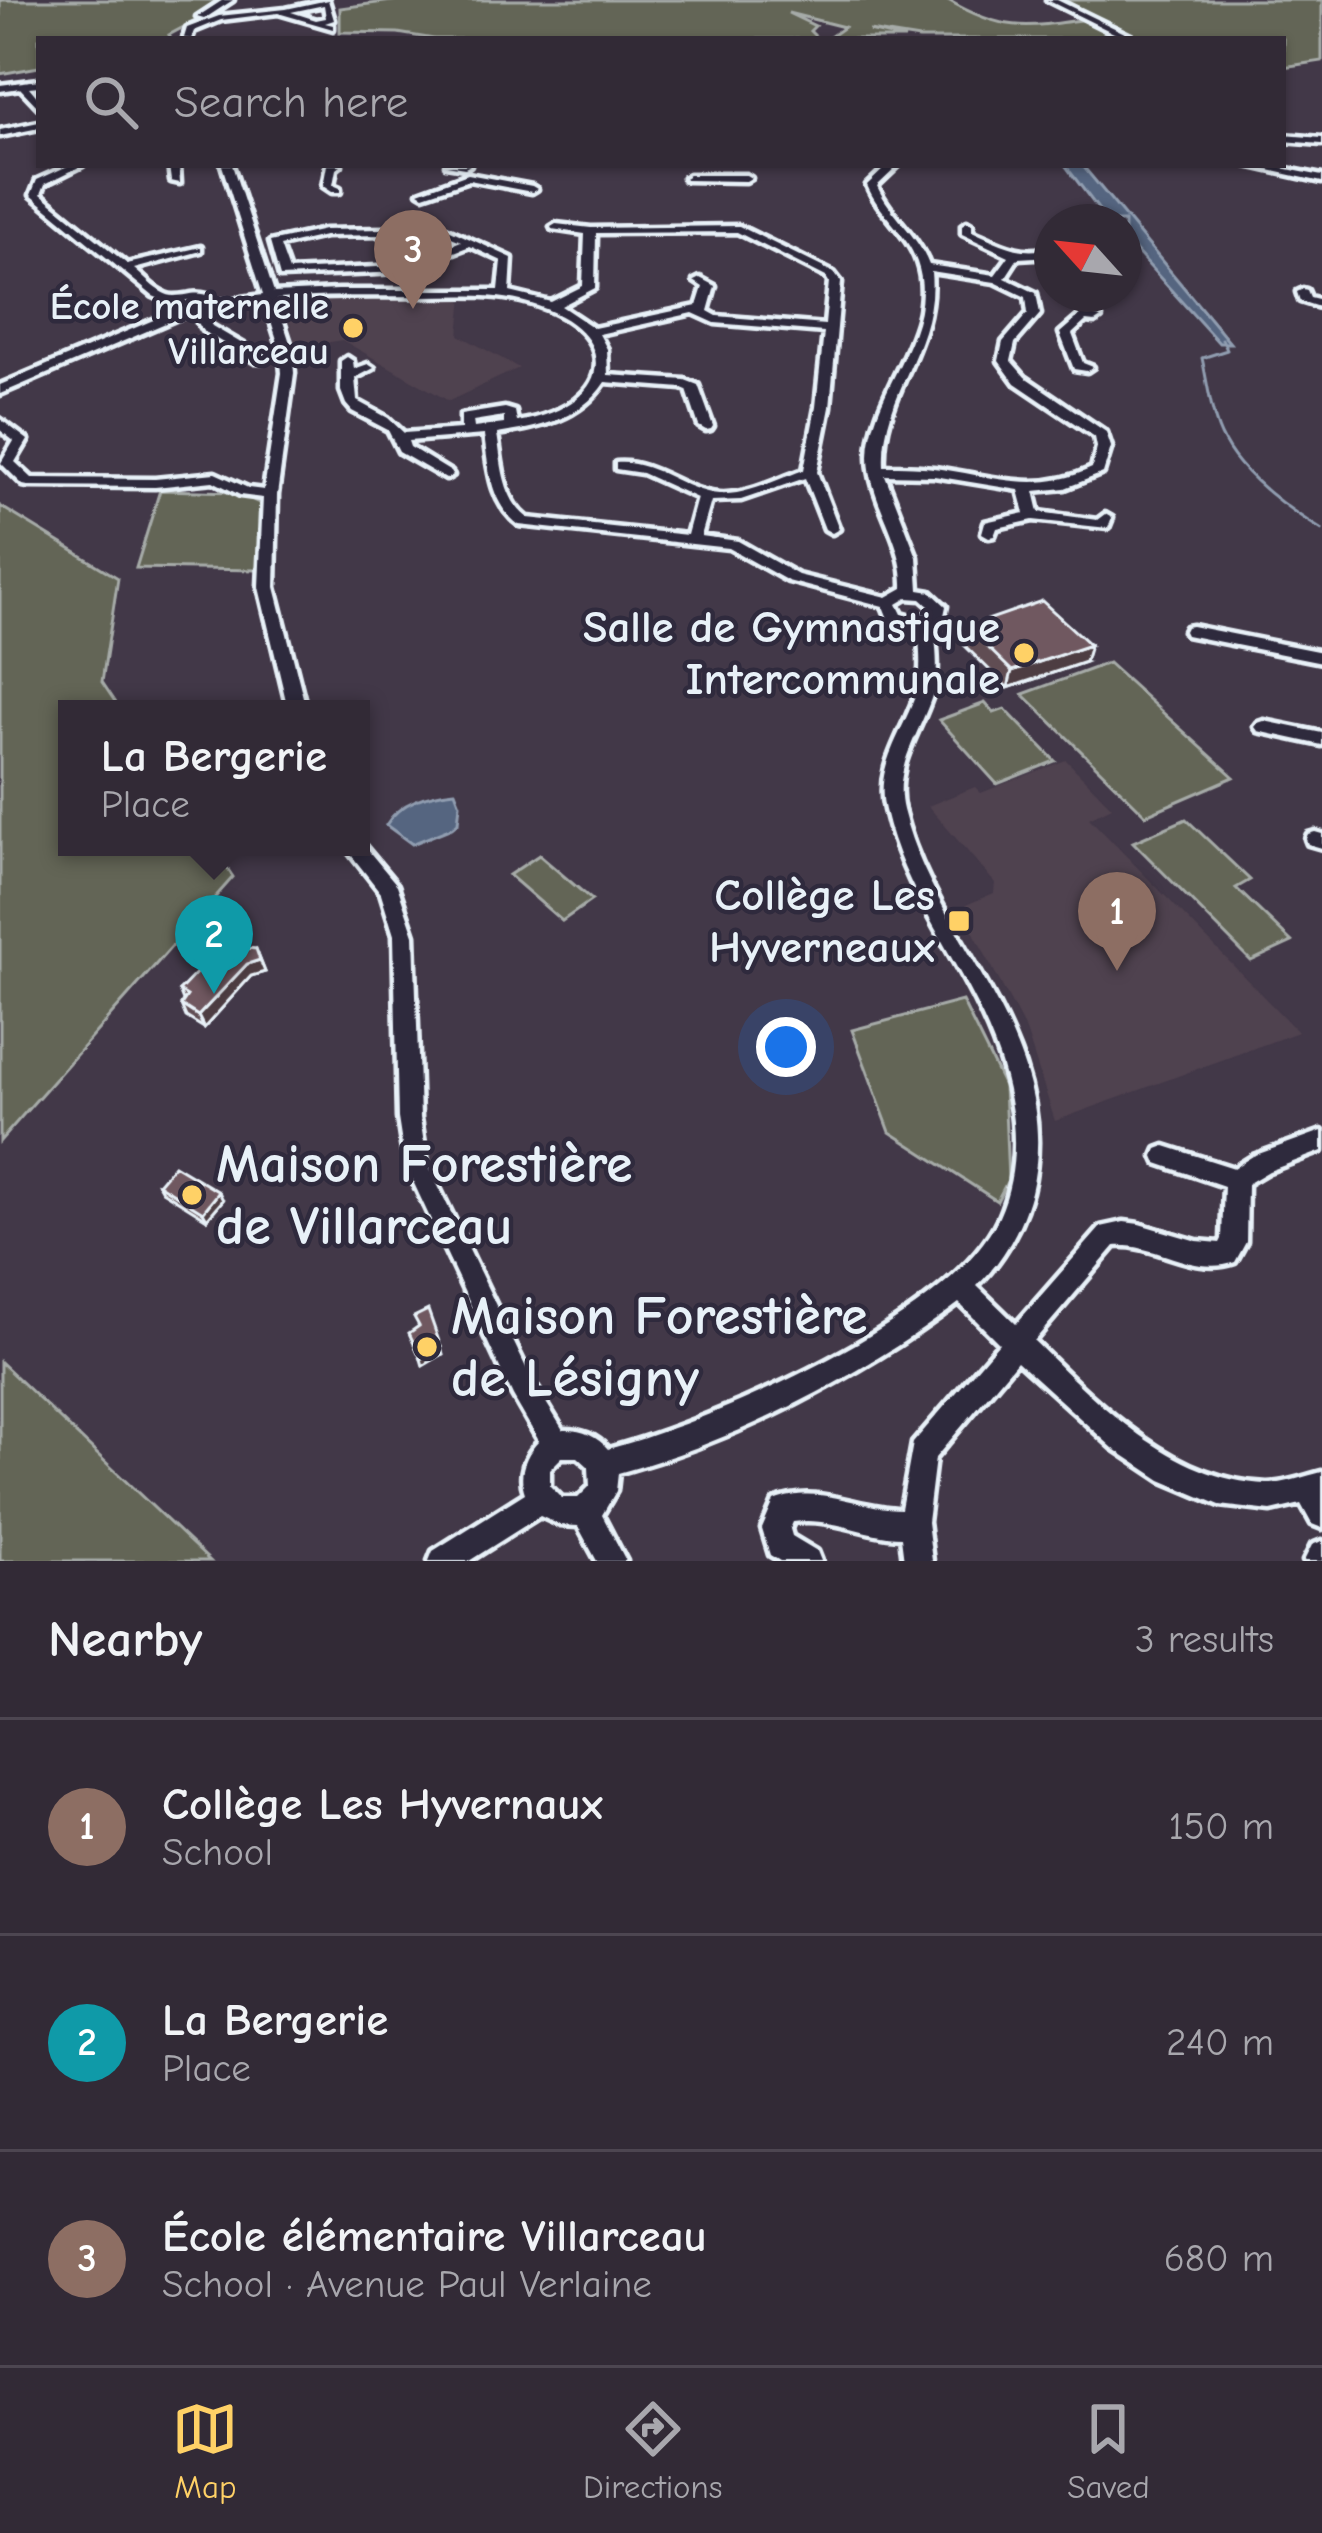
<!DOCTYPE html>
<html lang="en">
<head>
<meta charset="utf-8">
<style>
	:root { --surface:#322a36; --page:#3a323e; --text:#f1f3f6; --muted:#a8a7ad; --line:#4d4651; --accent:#ffd166 }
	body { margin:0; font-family:"Comic Neue",sans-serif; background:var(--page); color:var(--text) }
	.compass { position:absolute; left:1034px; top:204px; width:108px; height:108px; border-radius:50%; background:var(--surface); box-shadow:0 3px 9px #0004; rotate:297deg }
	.you { position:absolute; left:786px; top:1047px; width:42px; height:42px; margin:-30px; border:9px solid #fff; border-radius:50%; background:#1a73e8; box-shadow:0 0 0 18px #1a73e833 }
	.badge { display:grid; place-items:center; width:78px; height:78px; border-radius:50%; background:var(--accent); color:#fff; font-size:39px; font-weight:700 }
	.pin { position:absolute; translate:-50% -99px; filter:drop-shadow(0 3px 6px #0008) }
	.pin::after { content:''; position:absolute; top:63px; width:42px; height:36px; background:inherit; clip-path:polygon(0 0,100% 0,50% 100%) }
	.popup { position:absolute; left:58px; top:700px; width:312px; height:156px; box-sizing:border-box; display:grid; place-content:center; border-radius:0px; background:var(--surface); filter:drop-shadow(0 3px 9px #0005); font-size:39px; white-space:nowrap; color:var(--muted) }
	.popup b { font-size:45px; color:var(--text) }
	.popup::after { content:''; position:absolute; left:50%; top:100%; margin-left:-24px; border:24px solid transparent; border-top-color:var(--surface) }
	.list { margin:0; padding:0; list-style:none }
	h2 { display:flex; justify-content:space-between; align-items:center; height:156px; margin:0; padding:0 48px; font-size:51px }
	h2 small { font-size:39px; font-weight:400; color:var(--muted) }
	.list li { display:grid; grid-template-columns:78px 1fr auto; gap:36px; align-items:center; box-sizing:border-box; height:216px; padding:0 48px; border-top:3px solid var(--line) }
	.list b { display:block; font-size:45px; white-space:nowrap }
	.list p { margin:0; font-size:39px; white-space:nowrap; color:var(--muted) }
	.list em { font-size:39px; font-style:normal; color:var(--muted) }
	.icon { flex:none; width:66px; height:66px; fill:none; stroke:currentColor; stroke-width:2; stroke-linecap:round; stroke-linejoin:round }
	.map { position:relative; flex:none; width:1322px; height:1561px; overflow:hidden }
	.search { position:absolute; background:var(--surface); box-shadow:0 3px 9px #0004; left:36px; right:36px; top:36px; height:132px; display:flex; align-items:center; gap:30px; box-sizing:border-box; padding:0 42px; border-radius:0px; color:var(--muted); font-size:45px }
	.sheet { height:804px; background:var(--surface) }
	nav { display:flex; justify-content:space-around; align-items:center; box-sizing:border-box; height:168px; border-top:3px solid var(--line); background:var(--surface); font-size:33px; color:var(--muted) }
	nav a { display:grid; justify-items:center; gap:6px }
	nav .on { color:var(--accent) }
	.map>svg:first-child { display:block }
</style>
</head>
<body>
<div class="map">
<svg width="1322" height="1561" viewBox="0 0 1322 1561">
	<rect width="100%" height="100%" fill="#423848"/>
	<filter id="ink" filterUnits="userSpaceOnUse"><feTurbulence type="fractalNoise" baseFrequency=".00833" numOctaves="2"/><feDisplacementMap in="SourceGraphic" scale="24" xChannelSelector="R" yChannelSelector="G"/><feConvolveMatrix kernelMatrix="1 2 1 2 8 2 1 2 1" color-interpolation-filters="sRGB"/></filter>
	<g filter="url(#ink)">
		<!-- built -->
		<g fill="#50424f">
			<path d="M463,295L459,335L519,368L449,401L342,340L296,348L284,299Z"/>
			<path d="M1066,760L1112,807L1089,818L1298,1032L1055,1121L1026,1031L963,912L966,905L994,893L995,883L928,806L975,787L981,793Z"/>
		</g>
		<!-- green -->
		<g fill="#636557" stroke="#a6aba8" stroke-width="3">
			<path d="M0,0H234L169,35L171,39H39V67L0,74Z"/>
			<path d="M399,0H948C1002,32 1026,28 1087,19L1054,0H1322V61L1283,67V39H919L869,31L905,39H827L844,27L788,13L815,26L810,31L818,39H434L398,33L340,32V8Z"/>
			<path d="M160,490L236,492L263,505L257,570L136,568Z"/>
			<path d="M0,506L118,578L102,682L120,709H67V847H213L233,877L0,1141Z"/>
			<path d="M1108,663L1234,777L1146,815L1023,694Z"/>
			<path d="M985,703L994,713L1005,709L1055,761L997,784L939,720Z"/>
			<path d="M1186,819L1250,880L1236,888L1292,942L1251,961L1133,842Z"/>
			<path d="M539,855L592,900L562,921L509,875Z"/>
			<path d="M962,1001L1004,1086L1008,1180L997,1201L890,1132L852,1030Z"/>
			<path d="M0,1362L210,1561H0Z"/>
		</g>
		<!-- water -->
		<g fill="#556580" stroke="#909db0" stroke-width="3">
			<path d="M1065,165H1082L1230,343H1219L1124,238V222H1108Z"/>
			<path d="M455,791L460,804L458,823L452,828L412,844L386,825C400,801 429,794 455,791Z"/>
		</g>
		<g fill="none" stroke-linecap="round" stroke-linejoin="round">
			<!-- stream -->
			<path stroke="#909db0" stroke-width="3" d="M1222,339L1227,350L1202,358C1208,384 1211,418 1224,441C1243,477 1288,509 1322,530"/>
			<defs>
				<g id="minor">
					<path d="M223,0H233L204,19L197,17Z"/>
					<path d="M328,0L334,20L325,23L333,25V29L278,13L221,20L194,31L191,39L184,38L187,28L219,16L286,9ZM324,5L326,18L316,20L291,12Z"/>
					<path d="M1047,0H1057L1137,39H1126Z"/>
					<path d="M39,80V86L29,87L39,99V108L20,88L0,91V85Z"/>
					<path d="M39,122V128L0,136V130Z"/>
					<path d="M1283,135L1322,138V144L1283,141Z"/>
					<path d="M70,165H83L45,184L41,194L127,264L201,247V251L134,269C145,278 160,296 174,296C191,296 195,290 213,297L215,302L263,295L222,165H232L274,293L338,290H499L502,261L470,246L402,272L280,277L270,242L324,230L446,228L512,258L510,292L551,302L583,286L585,234L552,229L551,227L556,224L591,228L739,226L834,273L841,282L830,407L817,472L839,529L832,533L825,529L805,478L741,500L711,501L701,536L738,541L798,575L887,597L903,588C905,540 869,502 869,456C870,389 941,330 917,262C907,233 879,214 867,185L888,165H899L877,186C890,215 918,235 929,265L995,275L1009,256L962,234V225L967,222L972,225V231C999,243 1024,258 1052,246V256L1018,258L1005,278L1036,293L1040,314L1015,343L1011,361L1025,377L1106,432L1111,447L1103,473L1065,488L1034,491L1039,512L1097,520L1105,514L1112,518L1108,528L1033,520L997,528L994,536L989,537L982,533L985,522L1025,513L1019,490L934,476L885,475L917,557L919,590L931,592L946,606L943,620L927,625L935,634C936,652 939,671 934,689C923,730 892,764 903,810C935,941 1067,1045 1031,1192C1021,1229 1003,1260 977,1286L1016,1324L1101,1227L1124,1222L1139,1224L1197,1241L1220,1243L1222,1239L1224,1186L1157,1163L1154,1156L1157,1149L1165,1146L1234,1168L1253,1156L1322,1131V1151L1269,1171L1247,1184L1246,1242L1235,1262C1194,1277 1156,1243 1115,1246L1034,1341C1097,1403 1173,1481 1267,1484C1285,1484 1305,1476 1322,1472V1528L1312,1524L1301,1504L1271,1511L1220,1505L1161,1480L1113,1448L1017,1361L935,1458L927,1522L932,1561H904L901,1537C864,1536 830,1516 793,1522L790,1529L792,1536L817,1551L821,1561H780L770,1555L762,1529L774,1501C818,1483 856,1508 901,1509L913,1443L999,1343L959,1303C858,1378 740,1439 618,1473L616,1491L602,1515L626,1561H597L578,1526L560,1525L540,1516L469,1561H429L433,1551L525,1493C518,1474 525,1455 539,1441L513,1396L405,1164L398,1118L394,935L381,893L345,847H361V842L397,885L414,935L420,1118L427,1163L531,1378L563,1430C581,1429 597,1436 608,1449C714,1420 952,1320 999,1217C1022,1166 1016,1109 999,1057C970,971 905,899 885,810C874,765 905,731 917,690C922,672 920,654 919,636L910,628L889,621L883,606L788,581L729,548L519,525C490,503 489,469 484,435L408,441L410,447L451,472L453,475L446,479L399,452L388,430L352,411L346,404L341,391V361L347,357L353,361L354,369L368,364L374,368L355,378L357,401L388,418L404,433L461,429V415L505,408L515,411L517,422C620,405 623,326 521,301C488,293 453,296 419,296C373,297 326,295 280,299L276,300L292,349L294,373L277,495L275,587L306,709H288L259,587L263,498L240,495L213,481L155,487L28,486L23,485L1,463L14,441L0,430V419L28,440L15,462L32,478L155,479L215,473L248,488L264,490L282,373L280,349L265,302L204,312L212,326L263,356V362H255L203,331L194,316H182L0,394V385L170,313L164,309L169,303L153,296L31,195L37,180ZM737,232L826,277L829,282L825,325L717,316L708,311L715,286L700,278L694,281L703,287L697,306L594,328L561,306L595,288L596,233ZM444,234L461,241L400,266L289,271L280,246L324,236ZM931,272L995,282L1026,297L1028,313L1003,342L999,361L1015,383L1095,437L1097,447L1092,468C1038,494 996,477 941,469C922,466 903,466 884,466C880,393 938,348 931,272ZM196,299L203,301V304L187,310L178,307L183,301ZM693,313L715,323L824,332L816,407L804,470C777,479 747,496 719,494C682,491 655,460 616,463V469L642,473L697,498L687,535L528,518C502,498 502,464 497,434C539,427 579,421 605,382L682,388L687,390L699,426L706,430L711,429L713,426L698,385L685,380L608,375L607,349L599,334ZM504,416V424L474,428L473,421ZM907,598L921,599L930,607L929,613L916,618L902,614L897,604ZM562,1457H578L589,1467L590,1486L578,1498H562L550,1486V1469Z"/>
					<path d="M169,165H179L180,183L171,181Z"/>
					<path d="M327,165H341L336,169L333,185L340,188V192H332L323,186Z"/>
					<path d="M446,165H470L465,168Z"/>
					<path d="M1247,165H1267L1322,176V182Z"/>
					<path d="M468,174L532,186L537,189L532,192L469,180L424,195L419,192Z"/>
					<path d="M689,175H746L751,178L746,181L685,180L684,178Z"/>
					<path d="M1303,289L1307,290L1310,297L1322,300V308L1300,301L1297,292Z"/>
					<path d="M1083,313L1101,318L1095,322L1086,321L1072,334L1083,363L1093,367L1087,371L1074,369L1060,333Z"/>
					<path d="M1192,626L1322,652V662L1186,635L1184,631L1186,627Z"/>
					<path d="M1264,721L1322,733V745L1258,731L1255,727L1258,723Z"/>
					<path d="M1315,832L1322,834V848L1308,844L1306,839L1308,834Z"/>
					<path d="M1322,1541V1561H1304L1312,1545Z"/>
				</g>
			</defs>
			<!-- minor casing -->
			<use href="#minor" stroke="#e8f1f8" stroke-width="9"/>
			<!-- minor -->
			<use href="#minor" fill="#2f2a3d" fill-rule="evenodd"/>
		</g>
		<!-- wall -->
		<g fill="#604d53" stroke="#e8f1f8" stroke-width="3">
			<path d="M967,627L1085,662L1008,688L963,644Z"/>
			<path d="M256,949L265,972L251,976L204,1028L186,1017L181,1005L183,1001L179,991Z"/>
			<path d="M158,1184L223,1200L207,1219L162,1191Z"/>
		</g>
		<!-- shaded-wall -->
		<g fill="#4e3e43" stroke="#e8f1f8" stroke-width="3">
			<path d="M1090,645L1085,662L1008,688L1012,671Z"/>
			<path d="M260,960L265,972L251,976L204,1028L198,1016L247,964Z"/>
			<path d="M219,1192L223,1200L207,1219L203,1212Z"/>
			<path d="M441,1347L443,1354L423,1366L421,1359Z"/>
		</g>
		<!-- building -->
		<g fill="#705960" stroke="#e8f1f8" stroke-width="3">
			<path d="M1042,601L1090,645L1012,671L967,627Z"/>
			<path d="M237,947L256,949L260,960L247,964L198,1016L181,1005L187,996L179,991L201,968L211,973Z"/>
			<path d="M174,1165L219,1192L203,1212L158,1184Z"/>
			<path d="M428,1310L441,1347L421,1359L409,1333L419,1326L414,1317Z"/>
		</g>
	</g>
	<!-- markers -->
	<g fill="#ffd166" stroke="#2f2a3d" stroke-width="4.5">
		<circle cx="353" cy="328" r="12"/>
		<circle cx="1024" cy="653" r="12"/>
		<rect x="947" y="909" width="24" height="24" rx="6"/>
		<circle cx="192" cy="1195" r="12"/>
		<circle cx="427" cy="1347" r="12"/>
	</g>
	<g text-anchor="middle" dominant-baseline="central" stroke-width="9" stroke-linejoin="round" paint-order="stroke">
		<!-- far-poi labels -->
		<g font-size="39" font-weight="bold" fill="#e8f1f8" stroke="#2f2a3d" text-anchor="end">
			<text x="329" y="306">École maternelle<tspan x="329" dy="45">Villarceau</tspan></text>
		</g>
		<!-- poi labels -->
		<g font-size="45" font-weight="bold" fill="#e8f1f8" stroke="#2f2a3d" text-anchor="end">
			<text x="1000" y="627">Salle de Gymnastique<tspan x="1000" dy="52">Intercommunale</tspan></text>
			<text x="935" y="895">Collège Les<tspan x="935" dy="52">Hyverneaux</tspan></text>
		</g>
		<!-- near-poi labels -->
		<g font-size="54" font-weight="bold" fill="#e8f1f8" stroke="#2f2a3d" text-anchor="start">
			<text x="216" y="1164">Maison Forestière<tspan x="216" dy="62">de Villarceau</tspan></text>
			<text x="451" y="1316">Maison Forestière<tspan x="451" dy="62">de Lésigny</tspan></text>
		</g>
	</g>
</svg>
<svg class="compass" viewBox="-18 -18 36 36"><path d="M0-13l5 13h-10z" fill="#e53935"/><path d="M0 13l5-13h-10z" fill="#a8a7ad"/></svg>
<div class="you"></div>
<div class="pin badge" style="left:1117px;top:971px;background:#8d6e63">1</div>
<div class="pin badge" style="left:214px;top:994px;background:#0f9aa8">2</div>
<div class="popup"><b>La Bergerie</b>Place</div>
<div class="pin badge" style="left:413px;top:309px;background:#8d6e63">3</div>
<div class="search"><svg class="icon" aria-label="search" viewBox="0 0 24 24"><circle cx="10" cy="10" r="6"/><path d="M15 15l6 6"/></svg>Search here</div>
</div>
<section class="sheet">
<h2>Nearby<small>3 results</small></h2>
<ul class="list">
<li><span class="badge" style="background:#8d6e63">1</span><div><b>Collège Les Hyvernaux</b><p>School</p></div><em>150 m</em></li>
<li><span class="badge" style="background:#0f9aa8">2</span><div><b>La Bergerie</b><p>Place</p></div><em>240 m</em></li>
<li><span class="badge" style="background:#8d6e63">3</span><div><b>École élémentaire Villarceau</b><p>School · Avenue Paul Verlaine</p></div><em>680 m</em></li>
</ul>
</section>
<nav>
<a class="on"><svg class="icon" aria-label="map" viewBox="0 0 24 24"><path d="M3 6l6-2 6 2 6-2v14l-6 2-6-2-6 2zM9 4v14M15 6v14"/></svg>Map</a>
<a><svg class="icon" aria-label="directions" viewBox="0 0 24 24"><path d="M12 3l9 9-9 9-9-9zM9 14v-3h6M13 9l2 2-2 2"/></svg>Directions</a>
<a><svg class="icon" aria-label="saved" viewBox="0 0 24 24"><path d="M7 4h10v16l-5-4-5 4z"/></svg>Saved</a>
</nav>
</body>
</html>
